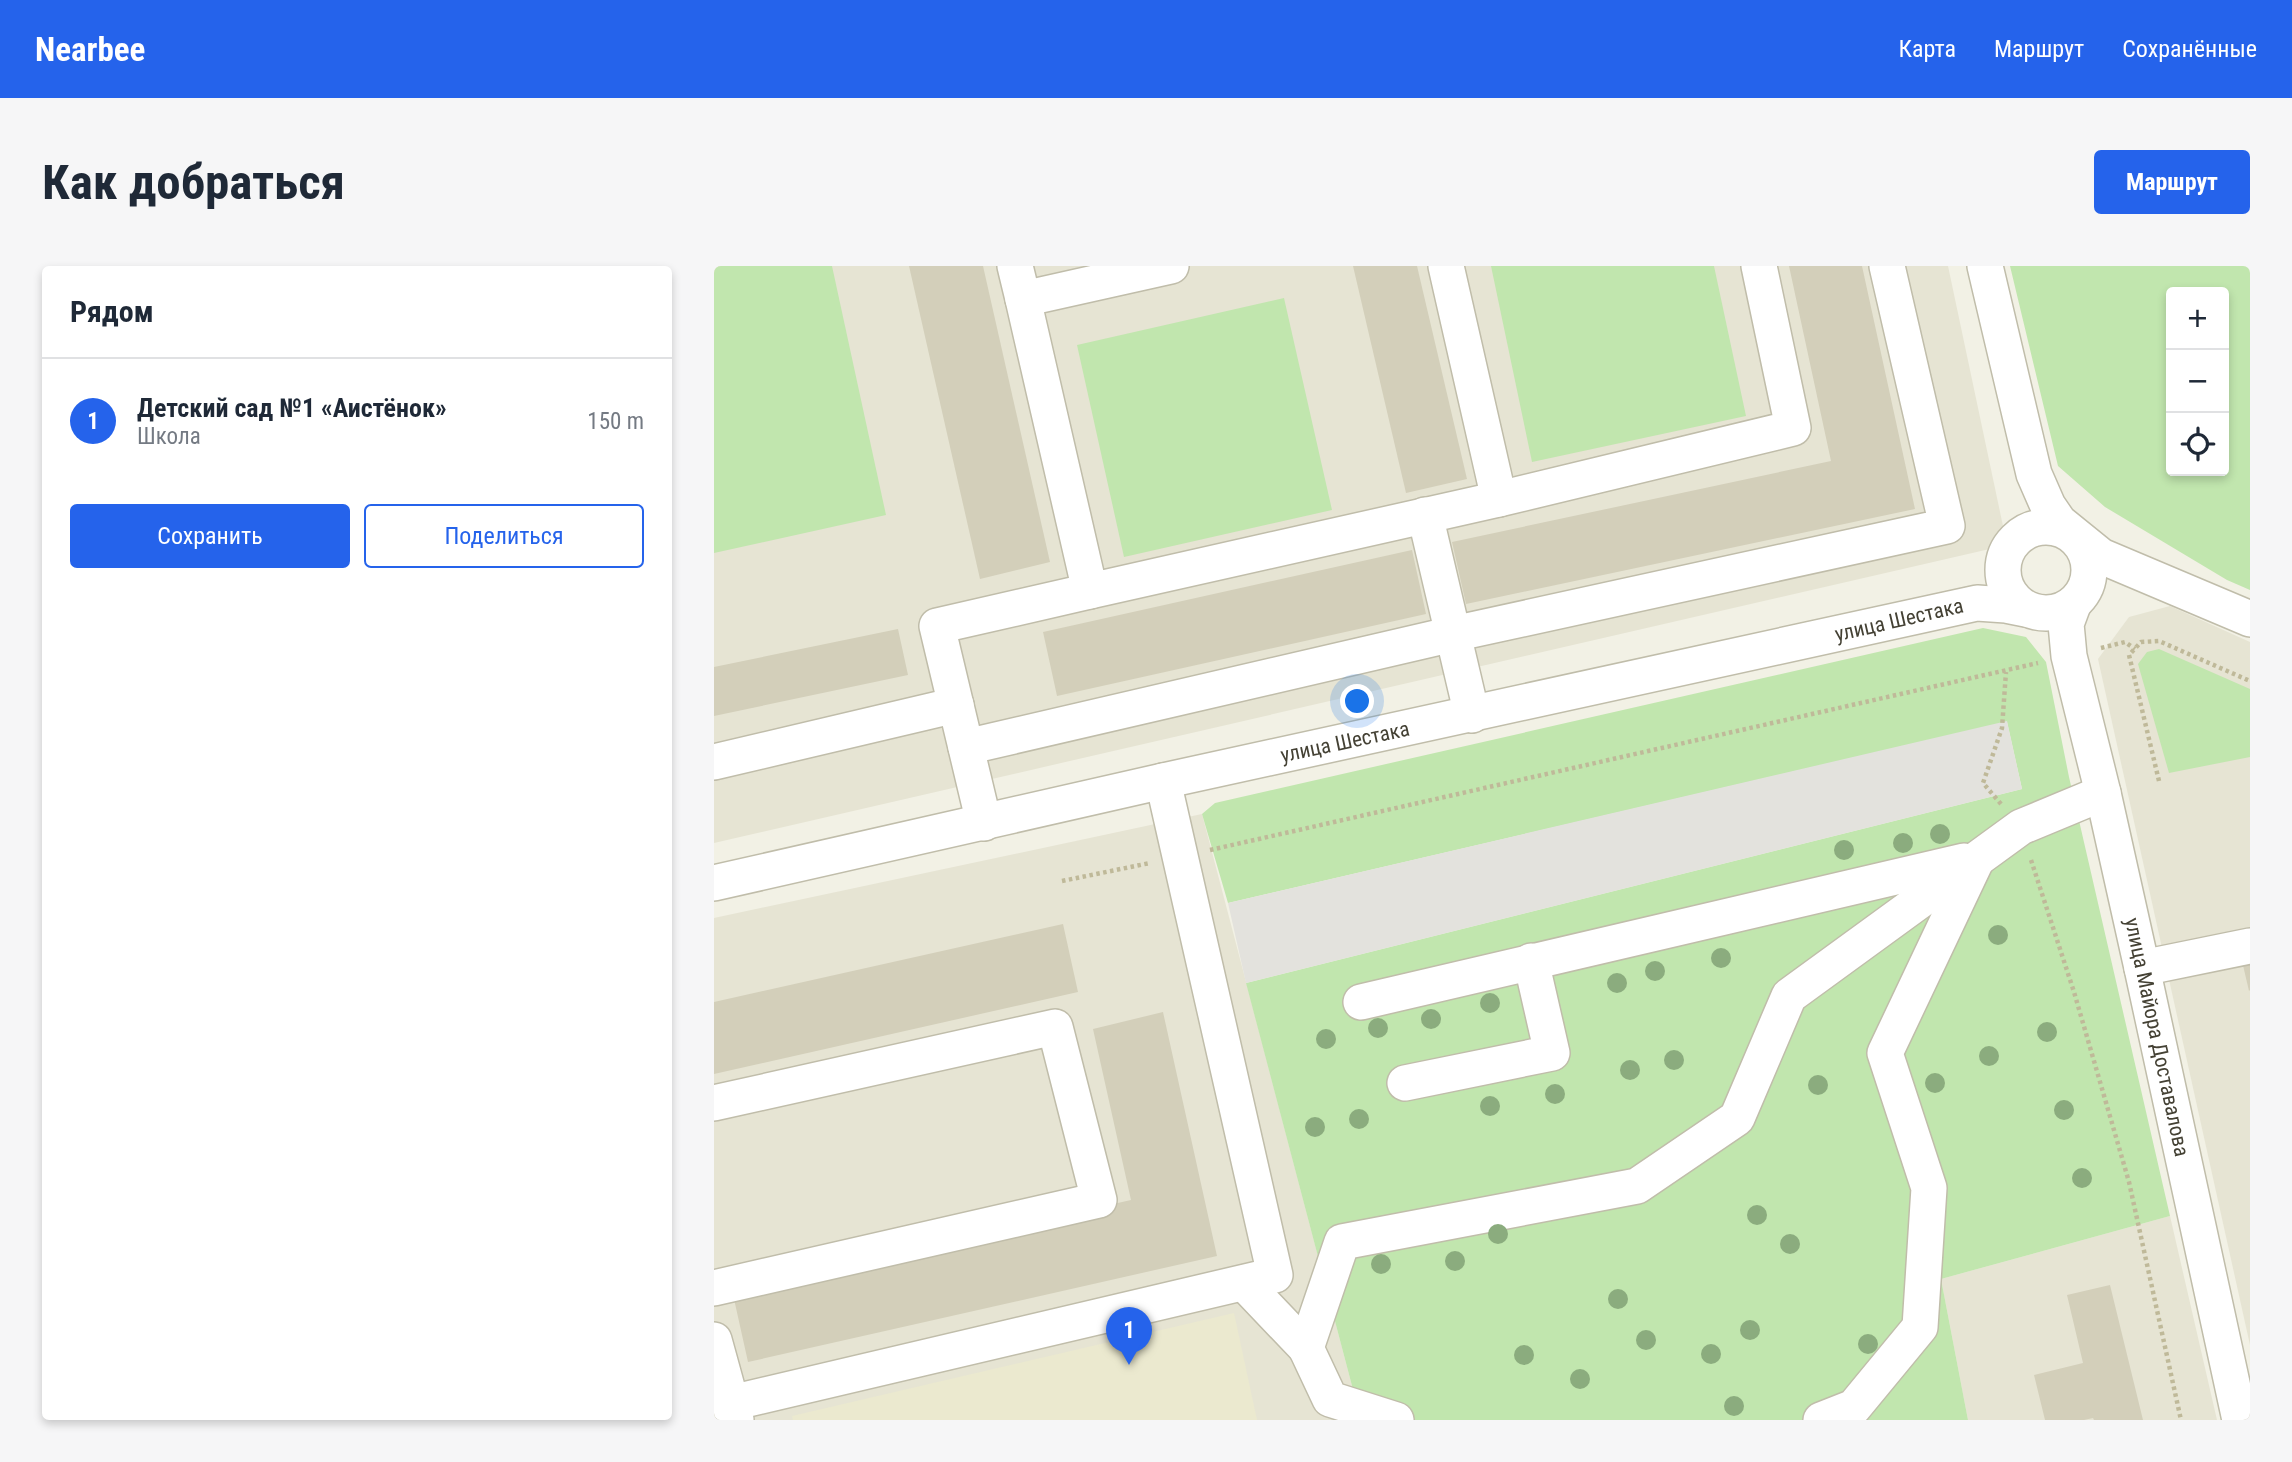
<!DOCTYPE html>
<html lang="ru">
<head>
<meta charset="utf-8">
<style>
	:root { --surface:#fff; --page:#f6f6f7; --text:#1f2937; --muted:#747a83; --line:#e0e1e3; --accent:#2563eb }
	body { margin:0; font-family:"Roboto Condensed",sans-serif; background:var(--page); color:var(--text) }
	.controls { position:absolute; right:21px; top:21px; display:grid; overflow:hidden; border-radius:7px; box-shadow:0 4px 10px #0003 }
	.controls button { width:63px; height:63px; display:grid; place-items:center; padding:0; border:0; border-bottom:2px solid var(--line); background:var(--surface); color:var(--text); font:35px sans-serif }
	.you { position:absolute; left:644px; top:436px; width:24px; height:24px; margin:-18px; border:5px solid #fff; border-radius:50%; background:#1a73e8; box-shadow:0 0 0 10px #1a73e833 }
	.badge { display:grid; place-items:center; width:46px; height:46px; border-radius:50%; background:var(--accent); color:#fff; font-size:23px; font-weight:700 }
	.pin { position:absolute; translate:-50% -58px; filter:drop-shadow(0 2px 4px #0008) }
	.pin::after { content:''; position:absolute; top:37px; width:24px; height:21px; background:inherit; clip-path:polygon(0 0,100% 0,50% 100%) }
	.list { margin:0; padding:0; list-style:none }
	h2 { display:flex; justify-content:space-between; align-items:center; height:91px; margin:0; padding:0 28px; font-size:30px }
	h2 small { font-size:23px; font-weight:400; color:var(--muted) }
	.list li { display:grid; grid-template-columns:46px 1fr auto; gap:21px; align-items:center; box-sizing:border-box; height:126px; padding:0 28px; border-top:2px solid var(--line) }
	.list b { display:block; font-size:26px; white-space:nowrap }
	.list p { margin:0; font-size:23px; white-space:nowrap; color:var(--muted) }
	.list em { font-size:23px; font-style:normal; color:var(--muted) }
	.actions { display:flex; gap:14px; padding:21px 28px }
	.actions a { flex:1; padding:16px 0; border:2px solid var(--accent); border-radius:7px; text-align:center; font-size:24px; color:var(--accent) }
	.actions .main { background:var(--accent); color:#fff }
	.icon { flex:none; width:38px; height:38px; fill:none; stroke:currentColor; stroke-width:2; stroke-linecap:round; stroke-linejoin:round }
	.map { position:relative; flex:none; width:1536px; height:1154px; overflow:hidden; border-radius:7px }
	header { display:flex; align-items:center; gap:42px; box-sizing:border-box; height:98px; padding:0 35px; background:var(--accent); color:#fff }
	header strong { font-size:33px }
	nav { display:flex; gap:38px; margin-inline-start:auto; font-size:24px }
	.intro { display:flex; align-items:center; justify-content:space-between; box-sizing:border-box; height:168px; padding:0 42px }
	h1 { margin:0; font-size:49px }
	.button { padding:18px 32px; border-radius:7px; background:var(--accent); color:#fff; font-size:24px; font-weight:700 }
	main { display:flex; gap:42px; padding:0 42px }
	aside { flex:1; background:var(--surface); border-radius:7px; box-shadow:0 4px 10px #0003 }
	.map>svg:first-child { display:block }
</style>
</head>
<body>
<header>
<strong>Nearbee</strong>
<nav><a>Карта</a><a>Маршрут</a><a>Сохранённые</a></nav>
</header>
<div class="intro"><h1>Как добраться</h1><a class="button">Маршрут</a></div>
<main>
<aside>
<h2>Рядом<small></small></h2>
<ul class="list">
<li><span class="badge">1</span><div><b>Детский сад №1 «Аистёнок»</b><p>Школа</p></div><em>150 m</em></li>
</ul>
<div class="actions"><a class="main">Сохранить</a><a>Поделиться</a></div>
</aside>
<div class="map">
<svg width="1536" height="1154" viewBox="0 0 1536 1154">
	<rect width="100%" height="100%" fill="#f2f1e5"/>
	<!-- residential -->
	<g fill="#e6e4d3">
		<path d="M0,0H1234L1293,279L0,577Z"/>
		<path d="M1456,340L1536,376V1079L1384,393L1415,351Z"/>
		<path d="M488,548L647,1154H0V652Z"/>
		<path d="M1456,950L1503,1154H1254L1227,1013Z"/>
	</g>
	<!-- education -->
	<path fill="#ebe9cf" d="M520,1047L543,1154H79L78,1150Z"/>
	<!-- green -->
	<g fill="#c1e6ae" fill-rule="evenodd">
		<path d="M0,0H118L172,249L0,287Z"/>
		<path d="M777,0H1000L1032,150L818,196Z"/>
		<path d="M1296,0H1536V324L1513,314L1391,241L1344,200ZM1510,26V205H1457V26Z"/>
		<path d="M570,32L618,244L410,291L363,79Z"/>
		<path d="M1269,362L1312,371L1332,396L1355,511L1456,950L1227,1013L1254,1154H647L532,717L1308,523L1293,456L514,637L488,548L501,537Z"/>
		<path d="M1445,383L1536,423V491L1455,507L1424,398L1433,386Z"/>
	</g>
	<!-- parking -->
	<path fill="#e3e2dd" d="M1293,455L1308,523L532,717L514,637Z"/>
	<!-- building -->
	<g fill="#d3cfba">
		<path d="M195,0H269L336,296L266,313Z"/>
		<path d="M639,0H703L753,213L692,227Z"/>
		<path d="M1075,0H1148L1201,243L752,338L738,276L1117,195Z"/>
		<path d="M698,284L712,348L343,430L329,366Z"/>
		<path d="M184,363L194,409L0,450V401Z"/>
		<path d="M349,658L364,726L0,808V736Z"/>
		<path d="M1536,693V724L1535,725L1528,695Z"/>
		<path d="M449,746L503,990L34,1096L18,1024L417,934L379,763Z"/>
		<path d="M1396,1019L1429,1154H1380L1379,1152L1370,1154H1331L1320,1109L1369,1097L1353,1029Z"/>
	</g>
	<g fill="none" stroke-linecap="round" stroke-linejoin="round">
		<defs>
			<g id="minor">
				<path d="M301,0L309,33"/>
				<path d="M457,0L309,33L376,325L785,233L1079,162L1045,0"/>
				<path d="M732,0L785,233"/>
				<path d="M1271,0L1320,208L1334,240L1345,256L1387,290L1536,353"/>
				<path d="M711,249L758,449"/>
				<circle cx="1332" cy="304" r="43"/>
				<path d="M1359,339L1352,358L1355,390L1389,527L1428,702L1526,1154"/>
				<path d="M252,481L739,368L1233,260L1173,0"/>
				<path d="M0,496L242,439"/>
				<path d="M270,557L223,360L376,325"/>
				<path d="M0,617L449,515L1263,337L1292,339L1312,343"/>
				<path d="M1428,702L1536,680"/>
				<path d="M647,736L1250,595"/>
				<path d="M691,817L838,787L817,695"/>
				<path d="M0,837L341,761L385,934L0,1022"/>
				<path d="M530,1017L592,1082"/>
				<path d="M0,1074L22,1154"/>
				<path d="M0,1141L561,1009L449,515"/>
				<path d="M682,1154L616,1133L592,1082L628,976L923,920L1023,852L1075,730L1307,561L1389,527"/>
				<path d="M1107,1154L1140,1141L1206,1061L1215,922L1171,787L1262,595"/>
			</g>
		</defs>
		<!-- minor casing -->
		<use href="#minor" stroke="#c0bdaa" stroke-width="38"/>
		<!-- path -->
		<g stroke="#bfb999" stroke-width="4.5" stroke-dasharray="3.5 3.5" stroke-linecap="butt">
			<path d="M1387,382L1411,376L1421,383"/>
			<path d="M1445,515L1415,389L1427,376L1445,375L1536,415"/>
			<path d="M1287,538L1269,517L1288,462L1292,406"/>
			<path d="M496,584L1324,397"/>
			<path d="M1317,594L1360,726L1415,916L1467,1154"/>
			<path d="M348,615L436,597"/>
		</g>
		<!-- minor -->
		<use href="#minor" stroke="#fff" stroke-width="35"/>
	</g>
	<!-- trees -->
	<g fill="#8bac7e">
		<circle cx="1226" cy="568" r="10"/>
		<circle cx="1189" cy="577" r="10"/>
		<circle cx="1130" cy="584" r="10"/>
		<circle cx="1284" cy="669" r="10"/>
		<circle cx="1007" cy="692" r="10"/>
		<circle cx="941" cy="705" r="10"/>
		<circle cx="903" cy="717" r="10"/>
		<circle cx="776" cy="737" r="10"/>
		<circle cx="717" cy="753" r="10"/>
		<circle cx="664" cy="762" r="10"/>
		<circle cx="1333" cy="766" r="10"/>
		<circle cx="612" cy="773" r="10"/>
		<circle cx="1275" cy="790" r="10"/>
		<circle cx="960" cy="794" r="10"/>
		<circle cx="916" cy="804" r="10"/>
		<circle cx="1221" cy="817" r="10"/>
		<circle cx="1104" cy="819" r="10"/>
		<circle cx="841" cy="828" r="10"/>
		<circle cx="776" cy="840" r="10"/>
		<circle cx="1350" cy="844" r="10"/>
		<circle cx="645" cy="853" r="10"/>
		<circle cx="601" cy="861" r="10"/>
		<circle cx="1368" cy="912" r="10"/>
		<circle cx="1043" cy="949" r="10"/>
		<circle cx="784" cy="968" r="10"/>
		<circle cx="1076" cy="978" r="10"/>
		<circle cx="741" cy="995" r="10"/>
		<circle cx="667" cy="998" r="10"/>
		<circle cx="904" cy="1033" r="10"/>
		<circle cx="1036" cy="1064" r="10"/>
		<circle cx="932" cy="1074" r="10"/>
		<circle cx="1154" cy="1078" r="10"/>
		<circle cx="997" cy="1088" r="10"/>
		<circle cx="810" cy="1089" r="10"/>
		<circle cx="866" cy="1113" r="10"/>
		<circle cx="1020" cy="1140" r="10"/>
	</g>
	<g text-anchor="middle" dominant-baseline="central" stroke-width="5" stroke-linejoin="round" paint-order="stroke">
		<!-- street labels -->
		<g font-size="21" fill="#444134" stroke="#fff">
			<text transform="translate(1185 354) rotate(-13)">улица Шестака</text>
			<text transform="translate(631 476) rotate(-12)">улица Шестака</text>
			<text transform="translate(1443 771) rotate(78)">улица Майора Доставалова</text>
		</g>
	</g>
</svg>
<div class="controls">
<button>+</button>
<button>−</button>
<button><svg class="icon" aria-label="locate" viewBox="0 0 24 24"><circle cx="12" cy="12" r="6"/><path d="M12 2v4M12 18v4M2 12h4M18 12h4"/></svg></button>
</div>
<div class="you"></div>
<div class="pin badge" style="left:415px;top:1099px">1</div>
</div>
</main>
</body>
</html>
